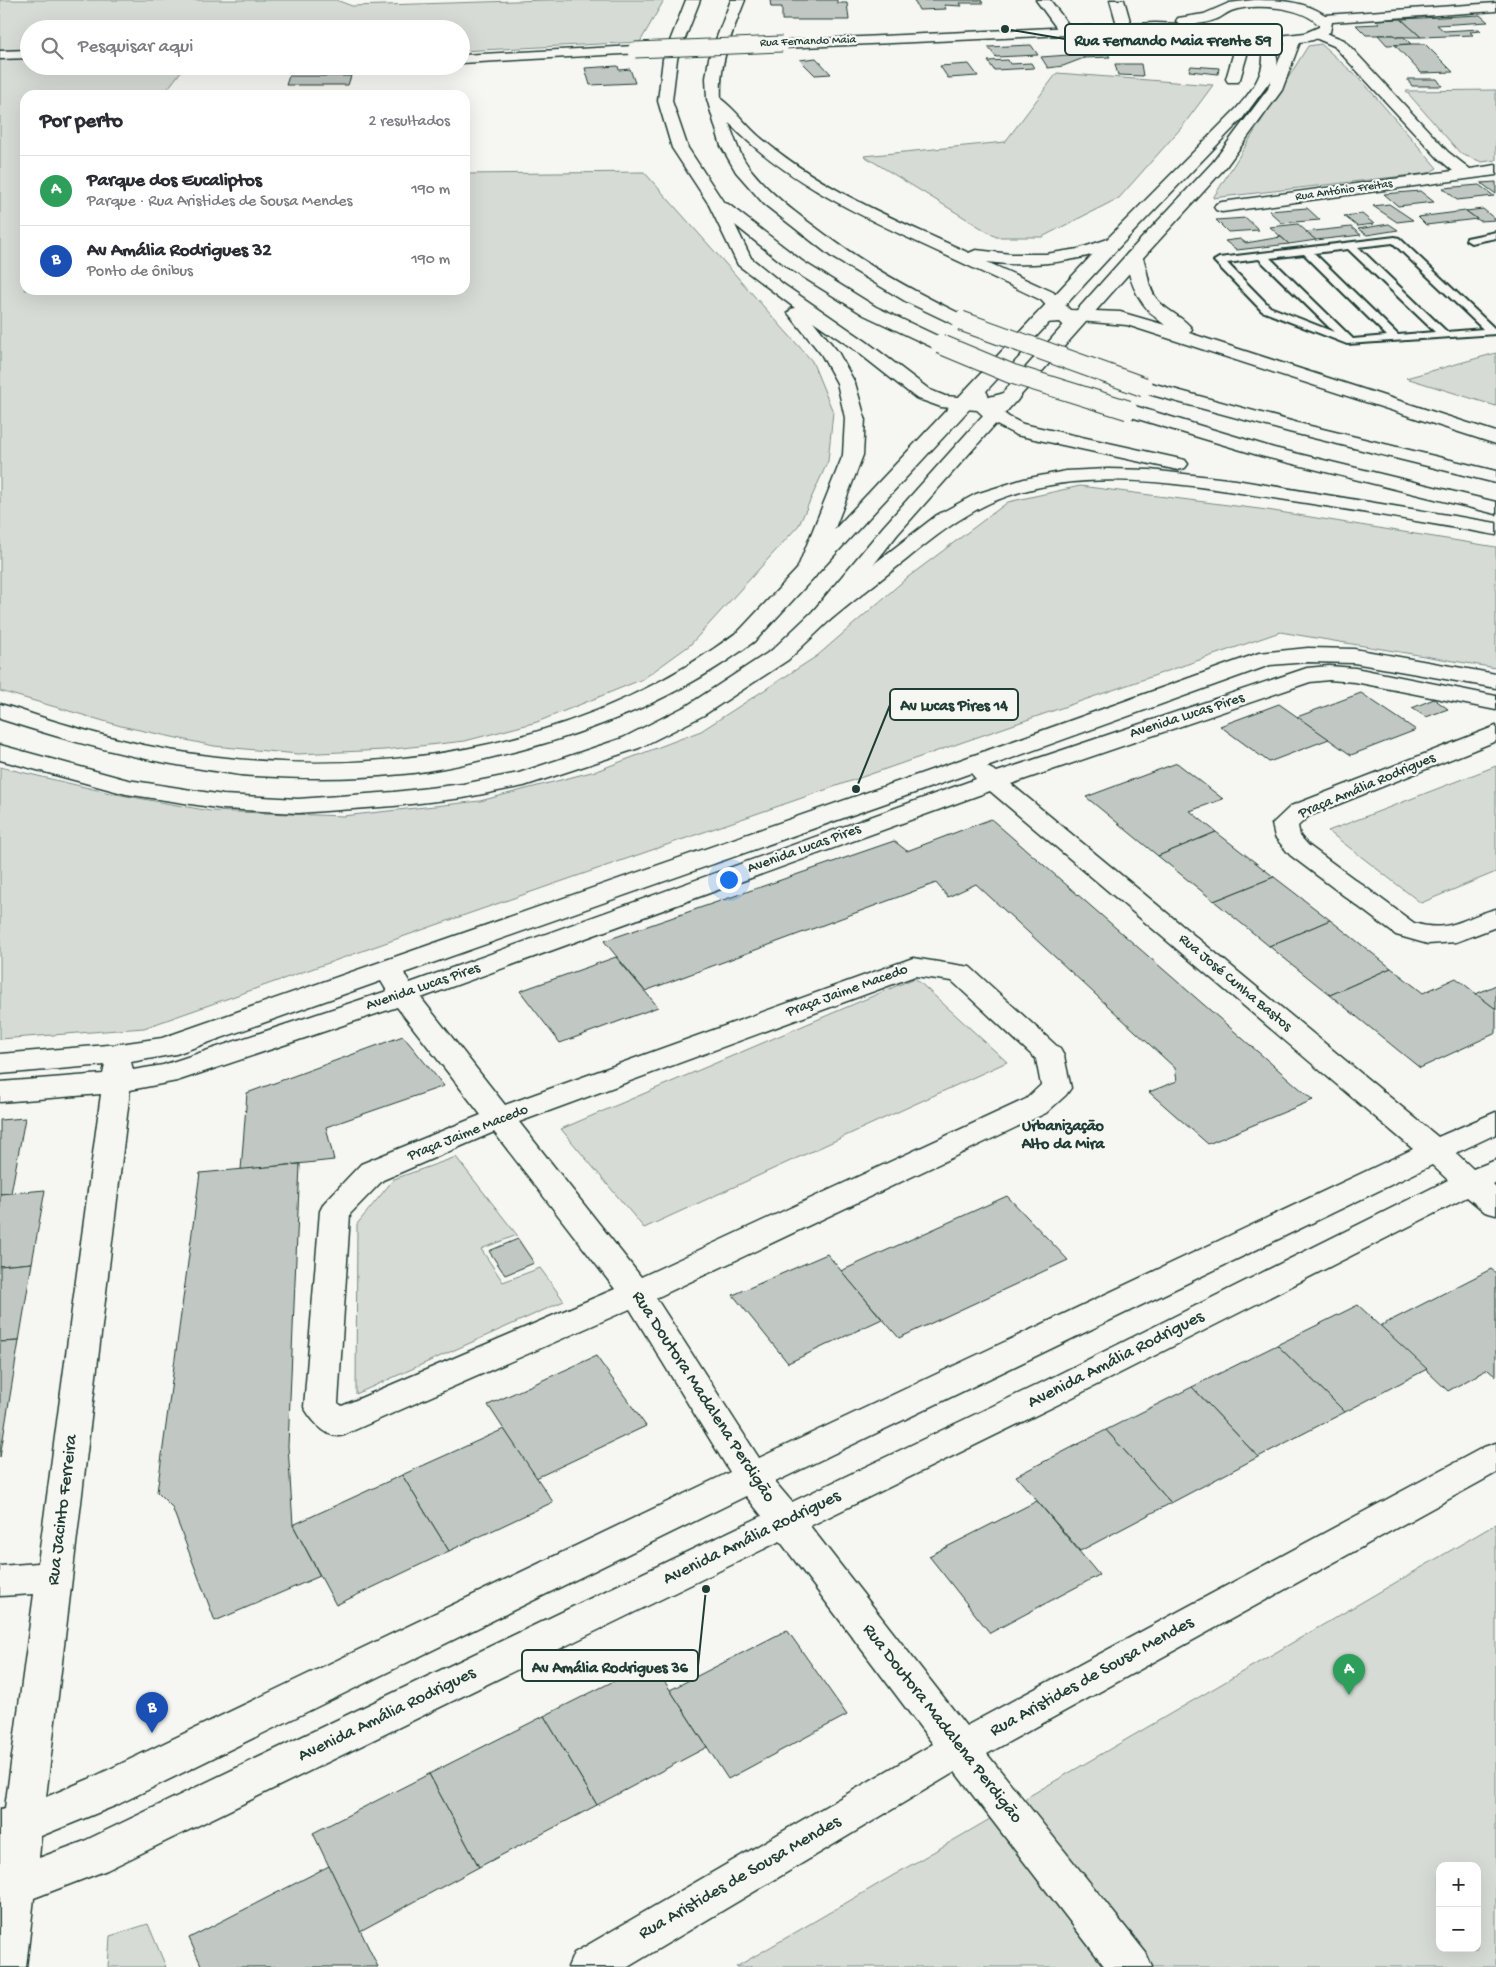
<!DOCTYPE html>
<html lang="pt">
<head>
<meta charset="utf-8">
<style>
	:root { --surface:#fff; --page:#f7f7f7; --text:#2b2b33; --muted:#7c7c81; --line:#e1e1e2; --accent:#111827 }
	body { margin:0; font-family:"Gochi Hand",sans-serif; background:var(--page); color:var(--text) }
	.controls { position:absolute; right:15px; bottom:15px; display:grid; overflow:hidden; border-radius:10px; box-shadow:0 5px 20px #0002 }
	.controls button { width:45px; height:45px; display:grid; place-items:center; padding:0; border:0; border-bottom:1px solid var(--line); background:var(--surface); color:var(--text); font:25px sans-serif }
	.you { position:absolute; left:728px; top:879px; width:18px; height:18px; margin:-12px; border:4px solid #fff; border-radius:50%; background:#1a73e8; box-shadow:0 0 0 8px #1a73e833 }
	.badge { display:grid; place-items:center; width:32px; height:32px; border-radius:50%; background:var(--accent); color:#fff; font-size:16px; font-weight:700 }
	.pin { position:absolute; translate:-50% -41px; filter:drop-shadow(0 1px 2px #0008) }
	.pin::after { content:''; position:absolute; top:26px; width:18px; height:15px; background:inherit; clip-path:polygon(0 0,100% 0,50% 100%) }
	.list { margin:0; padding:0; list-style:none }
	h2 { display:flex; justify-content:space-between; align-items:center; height:65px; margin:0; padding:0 20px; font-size:21px }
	h2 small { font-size:16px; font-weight:400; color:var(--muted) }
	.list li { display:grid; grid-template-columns:32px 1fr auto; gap:15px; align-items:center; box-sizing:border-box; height:70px; padding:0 20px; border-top:1px solid var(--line) }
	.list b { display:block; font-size:19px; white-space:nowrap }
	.list p { margin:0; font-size:16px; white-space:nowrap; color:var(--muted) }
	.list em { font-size:16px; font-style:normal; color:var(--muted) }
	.icon { flex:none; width:28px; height:28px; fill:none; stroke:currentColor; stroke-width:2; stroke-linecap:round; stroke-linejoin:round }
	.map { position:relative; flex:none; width:1496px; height:1967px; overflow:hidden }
	.search { position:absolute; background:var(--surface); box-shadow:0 5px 20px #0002; left:20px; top:20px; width:450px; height:55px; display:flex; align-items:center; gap:12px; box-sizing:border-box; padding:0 18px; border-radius:28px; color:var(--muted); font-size:19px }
	.panel { position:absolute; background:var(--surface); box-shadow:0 5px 20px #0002; left:20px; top:90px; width:450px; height:205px; border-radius:15px }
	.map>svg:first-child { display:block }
</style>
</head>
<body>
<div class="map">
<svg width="1496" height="1967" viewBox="0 0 1496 1967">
	<rect width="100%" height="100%" fill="#f6f6f2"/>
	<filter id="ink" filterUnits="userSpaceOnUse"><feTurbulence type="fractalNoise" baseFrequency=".02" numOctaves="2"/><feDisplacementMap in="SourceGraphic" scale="10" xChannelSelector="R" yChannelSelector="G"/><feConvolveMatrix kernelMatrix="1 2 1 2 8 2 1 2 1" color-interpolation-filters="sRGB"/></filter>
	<g filter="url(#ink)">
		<!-- green -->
		<g fill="#d6dbd6" stroke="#7a8c85" fill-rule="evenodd">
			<path d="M0,0H336L352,6L548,0H664L640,42L461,51V29H29V50L0,52Z"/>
			<path d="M1321,44L1362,81L1437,168L1429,173L1213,198L1308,46Z"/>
			<path d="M29,57V66H185L163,95H25V290H465V174L644,172L812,361L833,412L828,461L799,525L690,645L643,679L537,722L465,741L384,750L298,754L214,746L121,726L0,691V59Z"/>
			<path d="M1057,73L1213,85L1182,127L1119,198L1042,237H996L864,156L1005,142Z"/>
			<path d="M1496,90V160L1482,162L1461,154L1406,91Z"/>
			<path d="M1496,353V406L1406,378Z"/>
			<path d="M1080,486L1267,510L1496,547V668L1280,632L436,925L144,1028L0,1039V767L110,793L210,811L343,816L480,801L599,770L701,731L817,656L908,577L1008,502Z"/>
			<path d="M1496,766V872L1421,903L1328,831Z"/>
			<path d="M915,978L1007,1062L644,1228L561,1129Z"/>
			<path d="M456,1157L517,1235L481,1249L503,1282L540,1268L564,1301L356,1394L357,1224L394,1179Z"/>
			<path d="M1496,1524V1967H736ZM1440,1866H1477V1948H1440Z"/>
			<path d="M148,1924L166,1967H108L110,1936Z"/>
		</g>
		<!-- building -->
		<g fill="#c1c8c3" stroke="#1f3d34">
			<path d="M770,0H837V3H847L849,20H782V7H771Z"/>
			<path d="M914,0H981L983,3H960L962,6L944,5L946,9L919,10Z"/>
			<path d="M1480,15L1488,22L1437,25L1444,31L1479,29L1481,31L1470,32L1473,35L1421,37L1401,19Z"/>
			<path d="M1401,19L1421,37H1397L1394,35H1366L1356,25L1379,24L1375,20Z"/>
			<path d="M1378,35H1394L1397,37H1404L1411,44L1387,45Z"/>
			<path d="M1411,44H1425L1453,72L1421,73L1395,45Z"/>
			<path d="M1031,45L1038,55L996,57L988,47Z"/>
			<path d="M1105,50L1110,57L1084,58L1079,51Z"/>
			<path d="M1082,54L1084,58L1063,66L1048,68L1041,57Z"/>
			<path d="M816,58L831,74L815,75L800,60Z"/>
			<path d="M1008,60L1010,64L1031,63L1034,68L994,70L988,61Z"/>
			<path d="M969,64L978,76L948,78L940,66Z"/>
			<path d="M1115,64H1141L1143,76L1118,75Z"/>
			<path d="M618,66L619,70L630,69L635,83L590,85L585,68Z"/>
			<path d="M1191,66L1219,68L1218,74L1189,71Z"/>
			<path d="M289,76H351L348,85H286Z"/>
			<path d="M1407,79H1437L1442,86H1412Z"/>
			<path d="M1496,182V194L1481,183Z"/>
			<path d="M1479,185L1494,196L1457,200L1443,188Z"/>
			<path d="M1420,191L1434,202L1398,206L1384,194Z"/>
			<path d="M1389,204L1413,220L1397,222L1373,206Z"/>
			<path d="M1307,208L1320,220L1282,223L1269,211Z"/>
			<path d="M1483,209L1496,220L1480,221L1466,211Z"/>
			<path d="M1466,211L1477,219L1426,225L1418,217Z"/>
			<path d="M1362,214L1374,224L1357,226L1344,216Z"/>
			<path d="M1246,218L1259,230L1228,232L1216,220Z"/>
			<path d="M1298,224L1316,240L1289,244L1270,227Z"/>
			<path d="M1389,224L1398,230L1367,235L1358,229Z"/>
			<path d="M1351,227L1361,235L1316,240L1306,232Z"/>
			<path d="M1281,237L1289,244L1237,250L1225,241L1240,239L1246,243Z"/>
			<path d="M1361,693L1416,730L1351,755L1297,717Z"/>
			<path d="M1434,699L1448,709L1426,717L1412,708Z"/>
			<path d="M1279,704L1329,739L1269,762L1220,726Z"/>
			<path d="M1177,763L1223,799L1190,811L1216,832L1158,856L1086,797Z"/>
			<path d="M991,819L1313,1100L1208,1144L1149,1092L1177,1081L1175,1068L976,884L948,897L936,883L645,991L604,941L894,841L907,851Z"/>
			<path d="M1216,832L1274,877L1214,901L1158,856Z"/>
			<path d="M1274,877L1330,920L1269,946L1214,901Z"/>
			<path d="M1330,920L1391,968L1330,995L1269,946Z"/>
			<path d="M616,957L658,1007L560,1043L520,991Z"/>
			<path d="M1391,968L1423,993L1456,978L1496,1009V1033L1420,1068L1330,995Z"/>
			<path d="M1496,985V1009L1476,994Z"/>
			<path d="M403,1036L444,1086L326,1127L334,1160L241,1170L247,1093Z"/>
			<path d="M25,1118L11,1193L0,1194V1120Z"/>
			<path d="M300,1164L288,1446L293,1525L320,1576L215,1621L172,1507L157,1492L200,1173Z"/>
			<path d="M45,1190L32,1263L0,1266V1194Z"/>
			<path d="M1007,1196L1068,1260L899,1338L841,1271Z"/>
			<path d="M518,1239L534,1263L505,1275L489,1251Z"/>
			<path d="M827,1254L882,1319L788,1363L733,1295Z"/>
			<path d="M32,1263L19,1341L0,1342V1266Z"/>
			<path d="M1491,1269L1496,1273V1376L1488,1369L1448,1391L1380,1326Z"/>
			<path d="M1358,1305L1427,1369L1345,1412L1277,1345Z"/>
			<path d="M19,1341L0,1457V1342Z"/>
			<path d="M1277,1345L1345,1412L1258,1457L1192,1387Z"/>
			<path d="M596,1356L646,1426L536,1478L488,1405Z"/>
			<path d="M1192,1387L1258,1457L1171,1503L1106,1430Z"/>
			<path d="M504,1429L553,1502L449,1551L402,1475Z"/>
			<path d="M1106,1430L1171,1503L1080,1551L1016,1476Z"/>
			<path d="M402,1475L449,1551L336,1605L293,1525Z"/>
			<path d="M1037,1501L1099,1575L990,1633L929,1556Z"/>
			<path d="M787,1630L847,1715L728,1779L670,1690Z"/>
			<path d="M652,1662L707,1747L597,1805L544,1716Z"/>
			<path d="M544,1716L597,1805L479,1867L429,1774Z"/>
			<path d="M429,1774L479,1867L360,1931L313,1833Z"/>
			<path d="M329,1866L378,1967H202L189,1938Z"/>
		</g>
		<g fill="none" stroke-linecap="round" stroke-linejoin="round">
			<defs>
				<g id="lane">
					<path d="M1496,232V238L1471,243L1466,240L1467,238Z"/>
					<path d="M1395,237L1399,238L1494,328H1496V334L1347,344L1262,311L1214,261L1219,258ZM1393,243L1483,329L1447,332L1358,247ZM1348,249L1435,332L1398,335L1314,253ZM1304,254L1387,336L1353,339L1270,258ZM1259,259L1334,332L1270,307L1227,263Z"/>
				</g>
				<g id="street">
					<path d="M1036,0H1050L1073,31L1071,34H1061Z"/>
					<path d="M1110,0H1124L1132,28L1130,31H1120L1118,28Z"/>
					<path d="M1236,30L1243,34L1247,55L1240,79L1238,82H1228L1226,79L1233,55L1229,34Z"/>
					<path d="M1318,30L1344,40L1448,152L1470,169L1496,165V175L1222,212L1216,210L1214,207L1216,204L1222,202L1453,171L1438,158L1334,46L1313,37L1311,34Z"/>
					<path d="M1308,648L1354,649L1496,674V688L1354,663L1308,662L1270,665L987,767L997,772L1307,668L1329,666L1355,668L1496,696V710L1355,682L1329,680L1310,682L1011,784L1438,1137L1496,1112V1134L1456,1153L1473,1169L1496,1160V1183L1493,1185L1496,1188V1215L1485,1212L1467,1197L1065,1401L810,1526L966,1726L1484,1447L1496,1443V1473L987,1754L1146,1953L1152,1967H1105L955,1772L628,1967H568L574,1953L933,1744L780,1541L107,1870L34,1898L26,1967H0V1809L5,1808L34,1594L0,1596V1566L38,1563L101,1094L0,1102V1082L103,1074L105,1065L0,1074V1054L120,1044L162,1038L963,759L1259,653ZM971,773L976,779L410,983L404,973ZM990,791L1413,1149L759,1458L656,1298L1046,1113L1066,1095L1071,1088L1064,1056L1060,1049L970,967L913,958L505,1105L421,998ZM915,976L952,981L1036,1059L1041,1085L1026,1099L641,1277L519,1122ZM381,981L387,991L163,1065L133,1070L131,1062L176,1054ZM397,1007L481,1115L361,1164L324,1203L320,1211L304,1407C310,1418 324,1436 338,1436C341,1436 347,1434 350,1432L630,1309L730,1472L89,1779L46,1797L130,1090L177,1081ZM494,1132L615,1289L342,1406L338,1403L350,1214L383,1180ZM1432,1165L1448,1180L1041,1383L792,1502L775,1482ZM746,1496L762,1516L82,1842L39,1858L41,1836L117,1805Z"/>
					<path d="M1496,726V741L1309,816L1298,826L1300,836L1308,845L1414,923C1450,934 1464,917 1496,909V927L1456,942L1428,944L1396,935L1290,855L1275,837L1272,824L1291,806Z"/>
				</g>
				<g id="secondary">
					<path d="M1254,0C1278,0 1304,1 1325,15L1496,3V11L1332,22L1330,32L1313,40L1300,42L1282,90L1225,168L1140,261L897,535L829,621L788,660L704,715L639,748L524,786L463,798L394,806L298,813L223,809L126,794L0,760V745L128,780L223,795L298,799L394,792L463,784L519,773L623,738L688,705L772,650L813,611L883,527L1128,253L1213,162L1268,89L1271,80L1242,119L1120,246L756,640C680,698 590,734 497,756C466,764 434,771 403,774C355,779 304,779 256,776C240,776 224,772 208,770C138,760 68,741 0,719V704C23,710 44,719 67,725C100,735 135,744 169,750C365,784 579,752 740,630L1108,238L1237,108C1250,93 1264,76 1263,55L1252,39L1254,36H1264C1272,45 1279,53 1277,66L1285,43H1270L1268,40L1270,37L1305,33L1319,27V25C1302,6 1254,3 1231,11C1226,13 1222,17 1217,19C1208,23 1197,24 1187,25L1231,28L1233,31L1226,35L1155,31L782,48L775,44L777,41L1155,23L1180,24L1176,21L1178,18L1204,14L1229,3Z"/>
					<path d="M635,46L642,50L640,53L461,63V55Z"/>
					<path d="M29,50V58L0,59V51Z"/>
				</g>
				<g id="highway">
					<path d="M686,0H700L677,59L672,101L688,148L724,203L728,204L802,261L876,307L946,340L949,344L946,348L940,349L934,348L864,315L790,269L735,225L751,258L783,284L867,342L930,390L945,396L970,398L969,393L971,389L978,387L985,389L989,397L1009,392L1016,394L1019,398L1016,402L995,407L1009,417L1023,424L1185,460L1188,464L1185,468L1178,470L1016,435L989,421L977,410L941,407L916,398L855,350L813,321L838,352L855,383L865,418L863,455L818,572L815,577L807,578L799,577L796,572L843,455L845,418L837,383L821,354L788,313L791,309L795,308L738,265L708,203L672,148L658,101L663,59Z"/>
					<path d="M731,0H745C731,36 719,60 721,99C736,110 747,127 762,139C822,190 897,220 969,253L976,250L1011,254H1046L1078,249L1114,237L1120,238L1122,242L1120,246C1077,262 1033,268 987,262L1053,292L1070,310L1120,312L1165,325C1140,307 1131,287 1125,257L1128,253H1140C1149,266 1146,285 1156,298C1165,311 1183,316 1192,329L1189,333L1496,432V444L1127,325L1079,321L1082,325L1079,329C1070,331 1067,329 1060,322L1044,323L1038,322L1035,318L1038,314L1052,312L1041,300C1000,280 958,261 917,242C849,210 782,178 729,123C735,140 740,157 752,171C769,192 789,208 811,224C860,262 912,291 967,317L970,321L967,325L961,326L955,325L905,301L833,258L764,204L736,172L721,146L707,99L706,78L709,58Z"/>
					<path d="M1144,381L1302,424L1496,471V483L1289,432L1137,391L1135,387L1137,383Z"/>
					<path d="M1128,404L1274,448L1496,502V514L1261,456L1121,414L1118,410L1121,406Z"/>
					<path d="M1108,469L1150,470L1236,480L1496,523V535C1424,522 1352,510 1280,499C1187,485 1080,463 990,503C958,518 933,538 906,560C880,580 854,600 829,621L821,623L813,621L810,616L813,611L937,515L976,494L1024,479L1066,471Z"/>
				</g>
			</defs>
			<!-- lane casing -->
			<use href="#lane" stroke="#1f3d34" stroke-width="4"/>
			<!-- street casing -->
			<use href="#street" stroke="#1f3d34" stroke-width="3"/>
			<!-- secondary casing -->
			<use href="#secondary" stroke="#1f3d34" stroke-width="3"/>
			<!-- highway casing -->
			<use href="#highway" stroke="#1f3d34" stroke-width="3"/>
			<!-- lane -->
			<use href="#lane" fill="#f6f6f2" fill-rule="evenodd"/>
			<!-- street -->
			<use href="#street" fill="#f6f6f2" fill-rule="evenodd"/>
			<!-- secondary -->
			<use href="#secondary" fill="#f6f6f2" fill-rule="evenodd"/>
			<!-- highway -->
			<use href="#highway" fill="#f6f6f2" fill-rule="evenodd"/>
			<defs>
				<path id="secondary-bridge" d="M635,50L782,44"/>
				<g id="highway-bridge">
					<path d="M961,321L1144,387"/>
					<path d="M940,344L1012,374L1128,410"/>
				</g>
			</defs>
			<!-- secondary-bridge casing -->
			<use href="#secondary-bridge" stroke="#1f3d34" stroke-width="17" stroke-linecap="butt"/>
			<!-- highway-bridge casing -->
			<use href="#highway-bridge" stroke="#1f3d34" stroke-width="21" stroke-linecap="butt"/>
			<!-- secondary-bridge -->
			<use href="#secondary-bridge" stroke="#f6f6f2" stroke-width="15"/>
			<!-- highway-bridge -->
			<use href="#highway-bridge" stroke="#f6f6f2" stroke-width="19"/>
		</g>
	</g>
	<g text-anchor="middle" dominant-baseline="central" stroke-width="4.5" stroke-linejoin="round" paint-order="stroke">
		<!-- far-street labels -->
		<g font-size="12" fill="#1f3d34" stroke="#f6f6f2">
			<text transform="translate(808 42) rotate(-2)">Rua Fernando Maia</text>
			<text transform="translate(1344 191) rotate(-8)">Rua António Freitas</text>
		</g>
		<!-- street labels -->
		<g font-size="15" fill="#1f3d34" stroke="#f6f6f2">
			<text transform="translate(1187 716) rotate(-18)">Avenida Lucas Pires</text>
			<text transform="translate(1367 786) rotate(-23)">Praça Amália Rodrigues</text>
			<text transform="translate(804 849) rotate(-20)">Avenida Lucas Pires</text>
			<text transform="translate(1235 983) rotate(40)">Rua José Cunha Bastos</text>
			<text transform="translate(423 987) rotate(-19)">Avenida Lucas Pires</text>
			<text transform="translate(847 991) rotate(-20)">Praça Jaime Macedo</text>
			<text transform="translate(468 1133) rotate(-22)">Praça Jaime Macedo</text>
		</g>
		<!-- neighbourhood labels -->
		<g font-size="16" font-weight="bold" fill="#1f3d34" stroke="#f6f6f2">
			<text x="1063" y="1127">Urbanização<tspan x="1063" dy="18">Alto da Mira</tspan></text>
		</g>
		<!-- near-street labels -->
		<g font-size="18" fill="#1f3d34" stroke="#f6f6f2">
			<text transform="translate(1116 1360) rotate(-27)">Avenida Amália Rodrigues</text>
			<text transform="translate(703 1397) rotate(57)">Rua Doutora Madalena Perdigão</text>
			<text transform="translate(63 1510) rotate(-83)">Rua Jacinto Ferreira</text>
			<text transform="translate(752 1538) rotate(-26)">Avenida Amália Rodrigues</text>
			<text transform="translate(1092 1677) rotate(-29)">Rua Aristides de Sousa Mendes</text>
			<text transform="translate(387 1715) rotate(-26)">Avenida Amália Rodrigues</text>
			<text transform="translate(942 1724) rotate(52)">Rua Doutora Madalena Perdigão</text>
			<text transform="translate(740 1878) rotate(-30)">Rua Aristides de Sousa Mendes</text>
		</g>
	</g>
	<!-- callouts -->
	<path fill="none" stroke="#1f3d34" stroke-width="2" d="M1005 29L1065 39M856 789L890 705M706 1589L698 1666"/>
	<g fill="#1f3d34" stroke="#f6f6f2" stroke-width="2">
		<circle cx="1005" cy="29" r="5"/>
		<circle cx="856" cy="789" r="5"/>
		<circle cx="706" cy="1589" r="5"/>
	</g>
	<g fill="#f6f6f2" stroke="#1f3d34" stroke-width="2">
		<rect x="1065" y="24" width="217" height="31" rx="5"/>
		<rect x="890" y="689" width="128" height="31" rx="5"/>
		<rect x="522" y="1650" width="176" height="31" rx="5"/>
	</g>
	<g font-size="16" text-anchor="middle" font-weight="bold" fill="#1f3d34">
		<text x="1173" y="45">Rua Fernando Maia Frente 59</text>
		<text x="954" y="710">Av Lucas Pires 14</text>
		<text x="610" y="1672">Av Amália Rodrigues 36</text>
	</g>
</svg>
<div class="controls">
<button>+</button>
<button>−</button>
</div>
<div class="you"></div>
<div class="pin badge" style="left:1349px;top:1695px;background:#2e9e5b">A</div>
<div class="pin badge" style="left:152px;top:1733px;background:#1a4fb4">B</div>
<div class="search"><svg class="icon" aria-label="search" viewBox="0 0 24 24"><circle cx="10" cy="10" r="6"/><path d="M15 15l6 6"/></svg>Pesquisar aqui</div>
<section class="panel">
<h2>Por perto<small>2 resultados</small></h2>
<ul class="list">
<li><span class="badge" style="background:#2e9e5b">A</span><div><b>Parque dos Eucaliptos</b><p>Parque · Rua Aristides de Sousa Mendes</p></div><em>190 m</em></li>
<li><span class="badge" style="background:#1a4fb4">B</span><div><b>Av Amália Rodrigues 32</b><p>Ponto de ônibus</p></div><em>190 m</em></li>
</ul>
</section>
</div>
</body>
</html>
